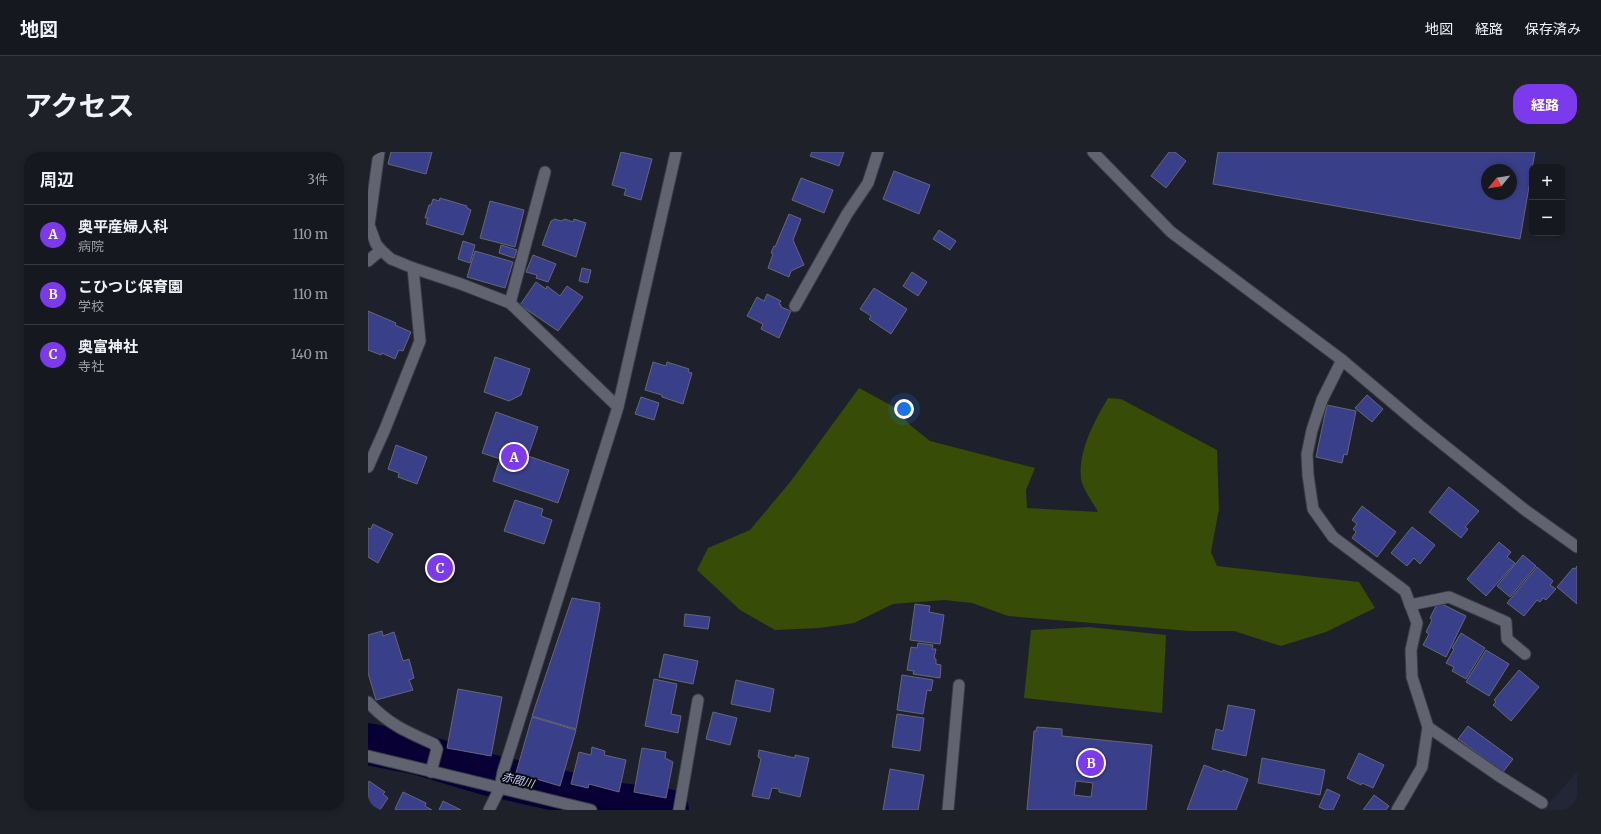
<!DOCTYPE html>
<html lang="ja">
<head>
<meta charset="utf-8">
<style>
	:root { --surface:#161820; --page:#1f2129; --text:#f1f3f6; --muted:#9ea0a5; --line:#35373e; --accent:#7c3aed }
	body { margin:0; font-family:Merriweather,"Noto Sans JP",serif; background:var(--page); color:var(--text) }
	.controls { position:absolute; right:12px; top:12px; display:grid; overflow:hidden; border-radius:8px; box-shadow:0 2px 6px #0003 }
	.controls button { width:36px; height:36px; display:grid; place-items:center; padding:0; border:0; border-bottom:1px solid var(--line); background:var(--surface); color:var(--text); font:20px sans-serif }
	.compass { position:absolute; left:1113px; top:12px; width:36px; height:36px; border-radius:50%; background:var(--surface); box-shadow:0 2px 6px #0003; rotate:240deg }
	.you { position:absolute; left:536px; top:257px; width:14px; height:14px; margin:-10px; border:3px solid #fff; border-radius:50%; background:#1a73e8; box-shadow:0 0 0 6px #1a73e833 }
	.badge { display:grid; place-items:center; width:26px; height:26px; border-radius:50%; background:var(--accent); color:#fff; font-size:13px; font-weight:700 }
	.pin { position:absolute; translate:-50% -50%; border:2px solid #fff; box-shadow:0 1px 4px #0006 }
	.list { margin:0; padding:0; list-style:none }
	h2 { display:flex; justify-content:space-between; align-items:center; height:52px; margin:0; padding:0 16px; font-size:17px }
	h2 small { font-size:13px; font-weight:400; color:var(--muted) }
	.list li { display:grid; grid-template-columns:26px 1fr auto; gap:12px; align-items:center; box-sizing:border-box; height:60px; padding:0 16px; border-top:1px solid var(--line) }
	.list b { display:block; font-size:15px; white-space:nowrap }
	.list p { margin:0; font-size:13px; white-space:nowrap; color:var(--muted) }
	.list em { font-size:13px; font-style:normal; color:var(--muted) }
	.map { position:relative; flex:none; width:1209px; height:658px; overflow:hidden; border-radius:16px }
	header { display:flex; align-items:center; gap:24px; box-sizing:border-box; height:56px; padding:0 20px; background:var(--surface); border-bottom:1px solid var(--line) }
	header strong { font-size:19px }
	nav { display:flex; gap:22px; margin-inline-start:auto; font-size:14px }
	.intro { display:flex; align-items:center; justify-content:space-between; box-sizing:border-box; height:96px; padding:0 24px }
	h1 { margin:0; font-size:28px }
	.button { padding:10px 18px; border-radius:16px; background:var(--accent); color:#fff; font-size:14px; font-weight:700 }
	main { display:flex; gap:24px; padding:0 24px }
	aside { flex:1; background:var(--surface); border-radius:16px; box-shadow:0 2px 6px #0003 }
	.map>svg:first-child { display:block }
</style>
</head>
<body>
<header>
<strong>地図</strong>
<nav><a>地図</a><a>経路</a><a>保存済み</a></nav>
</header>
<div class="intro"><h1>アクセス</h1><a class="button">経路</a></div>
<main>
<aside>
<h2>周辺<small>3件</small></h2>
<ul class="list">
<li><span class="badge">A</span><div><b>奥平産婦人科</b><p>病院</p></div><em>110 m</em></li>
<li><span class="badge">B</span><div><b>こひつじ保育園</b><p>学校</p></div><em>110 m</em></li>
<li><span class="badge">C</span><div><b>奥富神社</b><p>寺社</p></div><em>140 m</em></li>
</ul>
</aside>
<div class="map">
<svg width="1209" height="658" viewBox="0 0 1209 658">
	<rect width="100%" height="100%" fill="#1e202b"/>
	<!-- built -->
	<path fill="#232637" d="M1209,620V658H1175Z"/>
	<!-- green -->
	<g fill="#364c07">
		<path d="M491,236L526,255L542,273L562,289L667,316L658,338L659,356L730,360C726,352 714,336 713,327C710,299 726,270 740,246L753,247L849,298L851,357L843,400L849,414L991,430L1007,456L958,480L913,494L866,479H821L640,464L604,451L576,448L525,452L486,471L452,476L407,478L372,458L329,418L340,396L382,378L423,329Z"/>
		<path d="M721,475L798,483L794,561L656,546L663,478Z"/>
	</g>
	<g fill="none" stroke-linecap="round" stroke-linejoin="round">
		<!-- river -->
		<path stroke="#080035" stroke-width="42" d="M0,592L50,602L117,622L245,651L300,658"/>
	</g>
	<!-- building -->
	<g fill="#3a3f8a" stroke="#656775" fill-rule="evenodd">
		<path d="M23,0H64L58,22L20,12Z"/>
		<path d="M253,0L284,7L273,48L256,43L258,37L244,33Z"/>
		<path d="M444,0H476L471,14L442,4Z"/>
		<path d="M801,0H807L818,9L798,36L783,24Z"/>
		<path d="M850,0H1167L1152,87L845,32ZM1119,18H1143V42H1119Z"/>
		<path d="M526,19L562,33L551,62L515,47Z"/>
		<path d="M433,26L465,38L456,61L424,48Z"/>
		<path d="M72,46L99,54V56L103,58L95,83L58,72L60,66H57L61,53H63L65,47L71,49Z"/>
		<path d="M122,49L156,58L147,95L112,86Z"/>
		<path d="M421,62L433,67L425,88L436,113L423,119L421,125L400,116L405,102L403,101L406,94L407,95Z"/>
		<path d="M187,67L193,69L197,67L205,70L206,67L218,71L208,105L174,93L183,69Z"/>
		<path d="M571,78L588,89L582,98L565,87Z"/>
		<path d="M95,89L107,93L102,111L90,107Z"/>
		<path d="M133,93L149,98L146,106L131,101Z"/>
		<path d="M107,99L145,110L137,136L99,125Z"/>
		<path d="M165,103L188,112L180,130L168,126L169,123L158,120Z"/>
		<path d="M214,116L223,118L220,131L211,129Z"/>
		<path d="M544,120L559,130L550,144L535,134Z"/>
		<path d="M168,130L178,137L179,134L192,144L199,134L215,145L190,179L152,153Z"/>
		<path d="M506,136L539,157L523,182L501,167L503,164L492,157Z"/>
		<path d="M399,142L413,149L411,152L413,153V155L423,159L411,186L393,177L395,172L379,164L389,145L396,149Z"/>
		<path d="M0,159L28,171L27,173L43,180L35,199L31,198L27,207L14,201L13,203L0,198Z"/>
		<path d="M127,205L162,217L153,243L141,249L116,240Z"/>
		<path d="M285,210L298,214L299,210L321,217L320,220L324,221L315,252L294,245V243L277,238Z"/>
		<path d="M999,243L1015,257L1004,270L987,256Z"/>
		<path d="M273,245L291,251L286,268L267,262Z"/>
		<path d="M959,253L988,259L979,303L976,302L974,311L948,305Z"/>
		<path d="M128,260L170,275L160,304L201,318L190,351L125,329L132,307L114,301Z"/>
		<path d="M28,293L59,305L49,332L30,325L31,321L20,317Z"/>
		<path d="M1081,335L1111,359L1097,375L1100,377L1093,386L1061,360Z"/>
		<path d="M147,348L175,357L173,364L184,368L176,392L136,379Z"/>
		<path d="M994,354L1028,380L1009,405L984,386L988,380L985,377L989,372L984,368Z"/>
		<path d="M5,372L25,382L10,411L0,405V376L3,377Z"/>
		<path d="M1044,375L1067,393L1052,412L1046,406L1039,414L1023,401Z"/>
		<path d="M1131,390L1143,400L1139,405L1147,411L1118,444L1099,427Z"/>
		<path d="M1155,403L1168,414L1142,445L1129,434Z"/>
		<path d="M75,404L84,420L69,427L61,411Z"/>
		<path d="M1209,414V452L1189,435L1205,416L1207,417Z"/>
		<path d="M1169,415L1185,429L1182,433L1188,437L1178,448L1175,446L1172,450L1169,448L1156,464L1139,451Z"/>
		<path d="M204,446L232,451L231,455H232L208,577L164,564Z"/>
		<path d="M1070,450L1098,464L1078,505L1055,493L1061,482L1058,480L1064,468L1062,466Z"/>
		<path d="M547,452L562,454L561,460L576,463L572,492L542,488Z"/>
		<path d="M317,462L342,465L340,477L316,474Z"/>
		<path d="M14,479L15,484L26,480L35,509L41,507L46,526L41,528L45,538L8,548L0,521V483Z"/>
		<path d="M1093,481L1117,496L1098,527L1084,519L1086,515L1078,511L1086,497L1084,496Z"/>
		<path d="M550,491L565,493L564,497H568L566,506L568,507V512L573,513L572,526L545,522L546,519L539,518L543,495L549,496Z"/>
		<path d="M1118,498L1141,512L1121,544L1098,530Z"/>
		<path d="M296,502L330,509L325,532L291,525Z"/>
		<path d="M1151,518L1171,535L1143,569L1125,553L1128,550L1126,548Z"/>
		<path d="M534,523L565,528L563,539L559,538L555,562L529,558Z"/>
		<path d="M286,527L309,532L303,562L313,564L310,581L277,574Z"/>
		<path d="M368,528L406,537L402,560L363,552Z"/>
		<path d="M90,537L134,545L123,604L79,596Z"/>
		<path d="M860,553L887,558L878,604L844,597L848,577L855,579Z"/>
		<path d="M345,560L369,566L362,593L338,587Z"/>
		<path d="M529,562L556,566L552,599L524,595Z"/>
		<path d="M164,565L208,578L192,634L148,621Z"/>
		<path d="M1100,574L1145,607L1135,620L1090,587Z"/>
		<path d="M669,575L694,577V584L784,593L778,658H659L666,579H668ZM708,629L725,631L723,645L706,643Z"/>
		<path d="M224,595L237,599L236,603L258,608L251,640L221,632L220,636L203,632L211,600L223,603Z"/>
		<path d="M274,596L298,600L297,606L305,610L298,646L266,640Z"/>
		<path d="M391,598L427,606V603L441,606L432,645L411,640V637L404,636L401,647L384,644L393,607L390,605Z"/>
		<path d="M991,601L1016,613L1005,636L994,631L993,633L979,626Z"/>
		<path d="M894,606L957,618L952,643L890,631Z"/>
		<path d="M836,613L854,620L855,618L880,627L868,658H819Z"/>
		<path d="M522,617L556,623L550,658H515Z"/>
		<path d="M1,629L17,640L15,642L20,646L12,658H0V631Z"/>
		<path d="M959,637L972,643L965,658H958L951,655Z"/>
		<path d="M35,640L58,651L57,654L64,658H30L27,657Z"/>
		<path d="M1006,643L1021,654L1018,658H995Z"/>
		<path d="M75,649L93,658H71Z"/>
	</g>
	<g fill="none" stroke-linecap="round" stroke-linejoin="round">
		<defs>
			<g id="service">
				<path d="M427,154L479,62L500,31L510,0"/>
				<path d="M1042,453L1081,445L1138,470L1139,487L1157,502"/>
				<path d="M1060,575L1131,624L1174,651"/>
			</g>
			<g id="minor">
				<path d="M11,0L1,73L8,92L13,98L23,107L45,116L93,132L142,151L177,20"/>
				<path d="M725,0L803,80L974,208L1051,273L1157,358L1209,395"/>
				<path d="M0,109L13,98"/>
				<path d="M142,151L250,255"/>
				<path d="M974,208L954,248L944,278L939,302L940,323L945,357L965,385L1037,439L1049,471L1043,498L1044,525L1060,575L1054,615L1029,658"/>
				<path d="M0,315L17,277L52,189L45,116"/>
				<path d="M0,550C20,572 39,580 66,592L69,597L63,620"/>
				<path d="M0,604L223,658"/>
				<path d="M121,658L132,636L135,620L250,255L308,0"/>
				<path d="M311,658L330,548"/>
				<path d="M580,658L591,533"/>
			</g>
		</defs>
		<!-- service casing -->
		<use href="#service" stroke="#3a3c45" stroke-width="13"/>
		<!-- minor casing -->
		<use href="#minor" stroke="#3a3c45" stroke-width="13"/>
		<!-- service -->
		<use href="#service" stroke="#616371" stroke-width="11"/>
		<!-- minor -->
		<use href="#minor" stroke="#616371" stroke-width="11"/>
	</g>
	<g text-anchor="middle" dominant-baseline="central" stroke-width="4" stroke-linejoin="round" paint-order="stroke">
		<!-- water labels -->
		<g font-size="11" font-style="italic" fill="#c7cffb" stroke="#090a0f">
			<text transform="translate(150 628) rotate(14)">赤間川</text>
		</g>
	</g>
</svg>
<div class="controls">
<button>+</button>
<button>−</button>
</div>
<svg class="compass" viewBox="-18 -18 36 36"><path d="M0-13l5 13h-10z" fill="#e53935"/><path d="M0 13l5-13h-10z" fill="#9ea0a5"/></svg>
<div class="you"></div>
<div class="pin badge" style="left:146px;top:305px">A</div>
<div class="pin badge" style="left:723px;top:611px">B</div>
<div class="pin badge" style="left:72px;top:416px">C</div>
</div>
</main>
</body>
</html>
